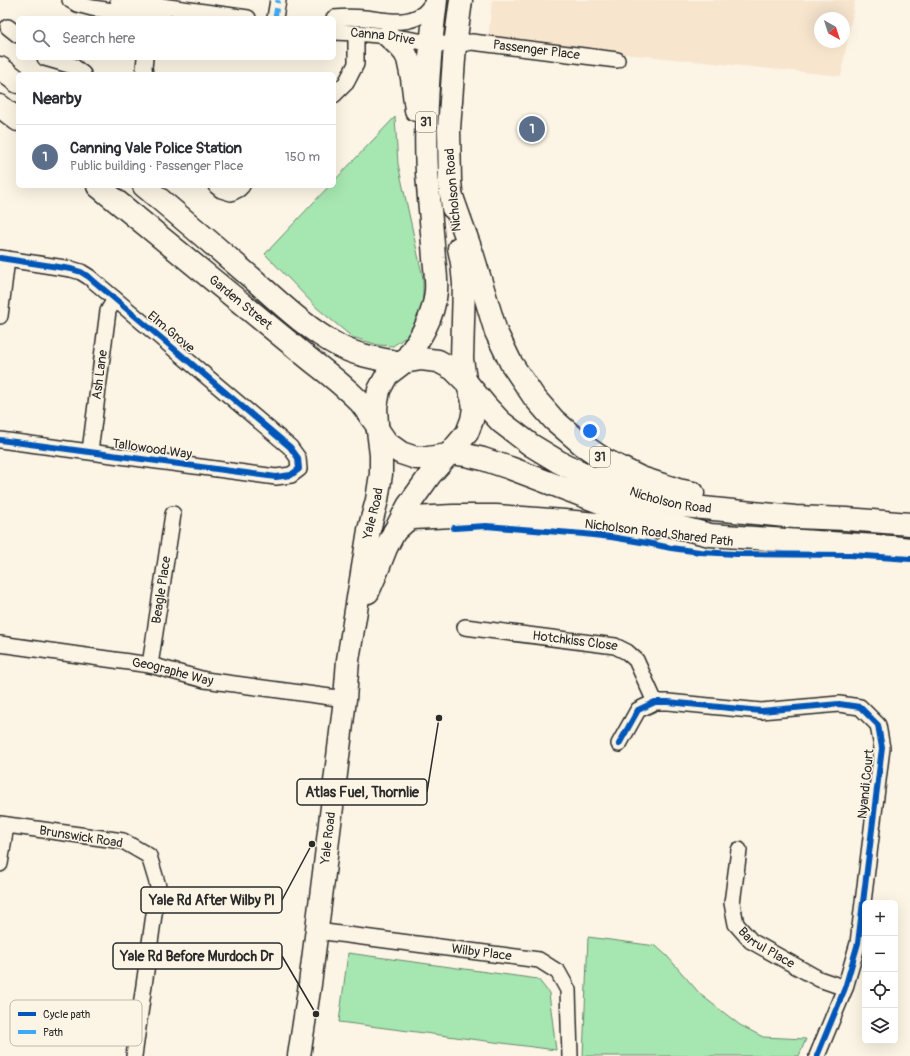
<!DOCTYPE html>
<html lang="en">
<head>
<meta charset="utf-8">
<style>
	:root { --surface:#fff; --page:#f2f2f3; --text:#2b2b33; --muted:#7c7c81; --line:#e1e1e2; --accent:#111827 }
	body { margin:0; font-family:Pangolin,sans-serif; background:var(--page); color:var(--text) }
	.controls { position:absolute; right:12px; bottom:12px; display:grid; overflow:hidden; border-radius:6px; box-shadow:0 4px 16px #0002 }
	.controls button { width:36px; height:36px; display:grid; place-items:center; padding:0; border:0; border-bottom:1px solid var(--line); background:var(--surface); color:var(--text); font:20px sans-serif }
	.compass { position:absolute; left:814px; top:12px; width:36px; height:36px; border-radius:50%; background:var(--surface); box-shadow:0 4px 16px #0002; rotate:141deg }
	.you { position:absolute; left:590px; top:431px; width:14px; height:14px; margin:-10px; border:3px solid #fff; border-radius:50%; background:#1a73e8; box-shadow:0 0 0 6px #1a73e833 }
	.badge { display:grid; place-items:center; width:26px; height:26px; border-radius:50%; background:var(--accent); color:#fff; font-size:13px; font-weight:700 }
	.pin { position:absolute; translate:-50% -50%; border:2px solid #fff; box-shadow:0 1px 4px #0006 }
	.list { margin:0; padding:0; list-style:none }
	h2 { display:flex; justify-content:space-between; align-items:center; height:52px; margin:0; padding:0 16px; font-size:17px }
	h2 small { font-size:13px; font-weight:400; color:var(--muted) }
	.list li { display:grid; grid-template-columns:26px 1fr auto; gap:12px; align-items:center; box-sizing:border-box; height:64px; padding:0 16px; border-top:1px solid var(--line) }
	.list b { display:block; font-size:15px; white-space:nowrap }
	.list p { margin:0; font-size:13px; white-space:nowrap; color:var(--muted) }
	.list em { font-size:13px; font-style:normal; color:var(--muted) }
	.icon { flex:none; width:22px; height:22px; fill:none; stroke:currentColor; stroke-width:2; stroke-linecap:round; stroke-linejoin:round }
	.map { position:relative; flex:none; width:910px; height:1056px; overflow:hidden }
	.search { position:absolute; background:var(--surface); box-shadow:0 4px 16px #0002; left:16px; top:16px; width:320px; height:44px; display:flex; align-items:center; gap:10px; box-sizing:border-box; padding:0 14px; border-radius:6px; color:var(--muted); font-size:15px }
	.panel { position:absolute; background:var(--surface); box-shadow:0 4px 16px #0002; left:16px; top:72px; width:320px; height:116px; border-radius:6px }
	.map>svg:first-child { display:block }
</style>
</head>
<body>
<div class="map">
<svg width="910" height="1056" viewBox="0 0 910 1056">
	<rect width="100%" height="100%" fill="#fcf5e5"/>
	<filter id="ink" filterUnits="userSpaceOnUse"><feTurbulence type="fractalNoise" baseFrequency=".025" numOctaves="2"/><feDisplacementMap in="SourceGraphic" scale="8" xChannelSelector="R" yChannelSelector="G"/><feConvolveMatrix kernelMatrix="1 2 1 2 8 2 1 2 1" color-interpolation-filters="sRGB"/></filter>
	<g filter="url(#ink)">
		<!-- built -->
		<path fill="#f7e5ce" fill-rule="evenodd" d="M492,0H855L841,76L488,40ZM820,18H844V42H820Z"/>
		<!-- green -->
		<g fill="#a6e6b0" stroke="#68886e">
			<path d="M395,117L398,164L423,278V295L422,309L415,324L406,337L393,346L378,345L352,337L317,308L265,254L329,186H334V181Z"/>
			<path d="M588,937L656,946L667,956L701,995L740,1025L763,1037L806,1039L799,1056H583Z"/>
			<path d="M348,953L538,979L549,993L556,1050L339,1022Z"/>
		</g>
		<g fill="none" stroke-linecap="round" stroke-linejoin="round">
			<defs>
				<g id="street">
					<path d="M70,0L77,4L92,8L164,18"/>
					<path d="M118,0L248,18"/>
					<path d="M275,18L278,0"/>
					<path d="M334,18C344,17 355,17 365,18C385,20 405,26 423,14C428,10 431,5 435,0"/>
					<path d="M8,27L18,35"/>
					<path id="s1" d="M334,32L356,33L388,36L430,43L455,45L472,42L617,60"/>
					<path d="M45,58L73,66L83,74"/>
					<path d="M145,58L144,68L145,74"/>
					<path d="M334,95L346,83L356,64V33"/>
					<path d="M216,186L221,190L231,193L239,189L242,186"/>
					<path d="M0,258L71,269L81,272L89,277L290,447L298,458L299,469L291,475L276,477L0,440"/>
					<path d="M0,316L7,259"/>
					<path id="s2" d="M90,451L108,311L115,299"/>
					<path id="s3" d="M465,627L615,646L627,652L636,660L655,702"/>
					<path id="s4" d="M0,644L150,665L205,680L345,699"/>
					<path id="s5" d="M150,665L173,514"/>
					<path d="M619,744L638,710L655,702H668L761,711L839,704L860,707L878,725L882,748L858,943L845,988L817,1056"/>
					<path d="M0,824L123,841L149,856L158,886L134,1056"/>
					<path id="s6" d="M739,850L732,903L736,924L751,941L819,979L845,988"/>
					<path d="M0,864L6,825"/>
					<path id="s7" d="M317,931L539,960L558,972L568,990L570,1056"/>
				</g>
				<g id="primary">
					<path d="M388,36L400,47L405,53L408,59L412,78L416,110"/>
					<path d="M0,68L18,82"/>
					<path d="M0,106L18,120"/>
					<path id="s8" d="M98,186L312,361C329,374 345,387 360,402C366,409 371,418 377,425"/>
					<path d="M144,186C181,217 217,248 253,279C280,303 307,329 339,346C358,356 380,359 401,363"/>
					<path d="M451,194L473,256L496,332L511,363L534,397L554,420L583,445L605,460L641,478L678,490L693,493"/>
					<path d="M453,208L450,182L449,129L455,45L461,0"/>
					<path d="M459,248L462,263L464,284L462,359L465,380"/>
					<path d="M421,359L438,361L453,369L467,383L472,397L474,408L472,420L467,433L450,453L448,455L428,458H416L401,453L387,443L378,430L377,425L376,407L379,390L387,375L404,362Z"/>
					<path d="M404,362C419,340 434,318 436,291C437,280 435,268 434,258C432,229 429,201 427,173C424,115 429,57 436,0"/>
					<path id="s9" d="M467,383L486,406L501,422L531,445L559,462L590,477L647,497L683,506L795,517L846,519L910,524"/>
					<path d="M450,453L466,455L483,459L510,468L642,518L710,535L891,547L910,549"/>
					<path d="M394,532L406,521L413,518L453,516H496L564,521L651,529"/>
					<path d="M368,592L375,576L386,548L408,506L430,475L448,455"/>
					<path id="s10" d="M299,1056L310,984L324,873L345,699L348,660L369,530L377,500L381,474V455L378,430"/>
				</g>
			</defs>
			<!-- street casing -->
			<use href="#street" stroke="#2b2b2b" stroke-width="18"/>
			<!-- primary casing -->
			<use href="#primary" stroke="#2b2b2b" stroke-width="25"/>
			<!-- street -->
			<use href="#street" stroke="#fcf5e5" stroke-width="15"/>
			<!-- primary -->
			<use href="#primary" stroke="#fcf5e5" stroke-width="22"/>
			<!-- quiet -->
			<path stroke="#3fa9f5" stroke-width="5" stroke-dasharray="10 5" stroke-linecap="butt" d="M275,18L278,0"/>
			<defs>
				<g id="cycleway">
					<path d="M0,258L71,269L81,272L89,277L290,447L298,458L299,469L291,475L276,477L0,440"/>
					<path d="M454,528L486,526L584,534L611,537L647,543L671,548L700,552L736,554L850,555L910,559"/>
					<path d="M619,744L638,710L655,702H668L761,711L839,704L860,707L878,725L882,748L858,943L845,988L817,1056"/>
				</g>
			</defs>
			<!-- cycleway casing -->
			<use href="#cycleway" stroke="#fcf5e5" stroke-width="8"/>
			<!-- cycleway -->
			<use href="#cycleway" stroke="#0057b8" stroke-width="6"/>
		</g>
	</g>
	<g text-anchor="middle" dominant-baseline="central" stroke-width="3" stroke-linejoin="round" paint-order="stroke">
		<!-- shield labels -->
		<g fill="#fcf5e5" stroke="#6a6863" stroke-width="1">
			<rect x="416" y="112" width="20" height="20" rx="3"/>
			<rect x="590" y="447" width="20" height="20" rx="3"/>
		</g>
		<g font-size="12" font-weight="bold" fill="#2b2b2b">
			<text x="426" y="122">31</text>
			<text x="600" y="457">31</text>
		</g>
		<!-- street labels -->
		<g font-size="13" fill="#2b2b2b" stroke="#fcf5e5">
			<text stroke="none"><textPath href="#s1" startOffset="49">Canna Drive</textPath></text>
			<text stroke="none"><textPath href="#s1" startOffset="204">Passenger Place</textPath></text>
			<text transform="translate(453 190) rotate(-95)">Nicholson Road</text>
			<text stroke="none"><textPath href="#s8" startOffset="184">Garden Street</textPath></text>
			<text transform="translate(171 332) rotate(40)">Elm Grove</text>
			<text stroke="none"><textPath href="#s2" startOffset="77">Ash Lane</textPath></text>
			<text transform="translate(152 449) rotate(8)">Tallowood Way</text>
			<text stroke="none"><textPath href="#s9" startOffset="241">Nicholson Road</textPath></text>
			<text stroke="none"><textPath href="#s10" startOffset="548">Yale Road</textPath></text>
			<text transform="translate(659 533) rotate(7)">Nicholson Road Shared Path</text>
			<text stroke="none"><textPath href="#s5" startOffset="76">Beagle Place</textPath></text>
			<text stroke="none"><textPath href="#s3" startOffset="111">Hotchkiss Close</textPath></text>
			<text stroke="none"><textPath href="#s4" startOffset="175">Geographe Way</textPath></text>
			<text transform="translate(866 784) rotate(-84)">Nyandi Court</text>
			<text transform="translate(81 837) rotate(9)">Brunswick Road</text>
			<text stroke="none"><textPath href="#s10" startOffset="220">Yale Road</textPath></text>
			<text stroke="none"><textPath href="#s6" startOffset="114">Barrul Place</textPath></text>
			<text stroke="none"><textPath href="#s7" startOffset="166">Wilby Place</textPath></text>
		</g>
	</g>
	<!-- legend -->
	<rect x="10" y="1000" width="132" height="46" rx="6" fill="#fcf5e5" stroke="#bdb8ad" stroke-width="1"/>
	<rect x="18" y="1012" width="18" height="4" fill="#0057b8"/>
	<rect x="18" y="1030" width="18" height="4" fill="#3fa9f5"/>
	<g font-size="11" fill="#2b2b2b">
		<text x="43" y="1018">Cycle path</text>
		<text x="43" y="1036">Path</text>
	</g>
	<!-- callouts -->
	<path fill="none" stroke="#2b2b2b" stroke-width="1.5" d="M439 718L427 792M312 844L282 900M316 1014L282 956"/>
	<g fill="#2b2b2b" stroke="#fcf5e5" stroke-width="1.5">
		<circle cx="439" cy="718" r="4"/>
		<circle cx="312" cy="844" r="4"/>
		<circle cx="316" cy="1014" r="4"/>
	</g>
	<g fill="#fcf5e5" stroke="#2b2b2b" stroke-width="1.5">
		<rect x="297" y="779" width="130" height="26" rx="4"/>
		<rect x="141" y="887" width="141" height="26" rx="4"/>
		<rect x="113" y="943" width="169" height="26" rx="4"/>
	</g>
	<g font-size="14" text-anchor="middle" font-weight="bold" fill="#2b2b2b">
		<text x="362" y="797">Atlas Fuel, Thornlie</text>
		<text x="212" y="905">Yale Rd After Wilby Pl</text>
		<text x="197" y="961">Yale Rd Before Murdoch Dr</text>
	</g>
</svg>
<div class="controls">
<button>+</button>
<button>−</button>
<button><svg class="icon" aria-label="locate" viewBox="0 0 24 24"><circle cx="12" cy="12" r="6"/><path d="M12 2v4M12 18v4M2 12h4M18 12h4"/></svg></button>
<button><svg class="icon" aria-label="layers" viewBox="0 0 24 24"><path d="M12 4l9 5-9 5-9-5zM3 14l9 5 9-5"/></svg></button>
</div>
<svg class="compass" viewBox="-18 -18 36 36"><path d="M0-13l5 13h-10z" fill="#e53935"/><path d="M0 13l5-13h-10z" fill="#7c7c81"/></svg>
<div class="you"></div>
<div class="pin badge" style="left:532px;top:129px;background:#5c6f8a">1</div>
<div class="search"><svg class="icon" aria-label="search" viewBox="0 0 24 24"><circle cx="10" cy="10" r="6"/><path d="M15 15l6 6"/></svg>Search here</div>
<section class="panel">
<h2>Nearby<small></small></h2>
<ul class="list">
<li><span class="badge" style="background:#5c6f8a">1</span><div><b>Canning Vale Police Station</b><p>Public building · Passenger Place</p></div><em>150 m</em></li>
</ul>
</section>
</div>
</body>
</html>
